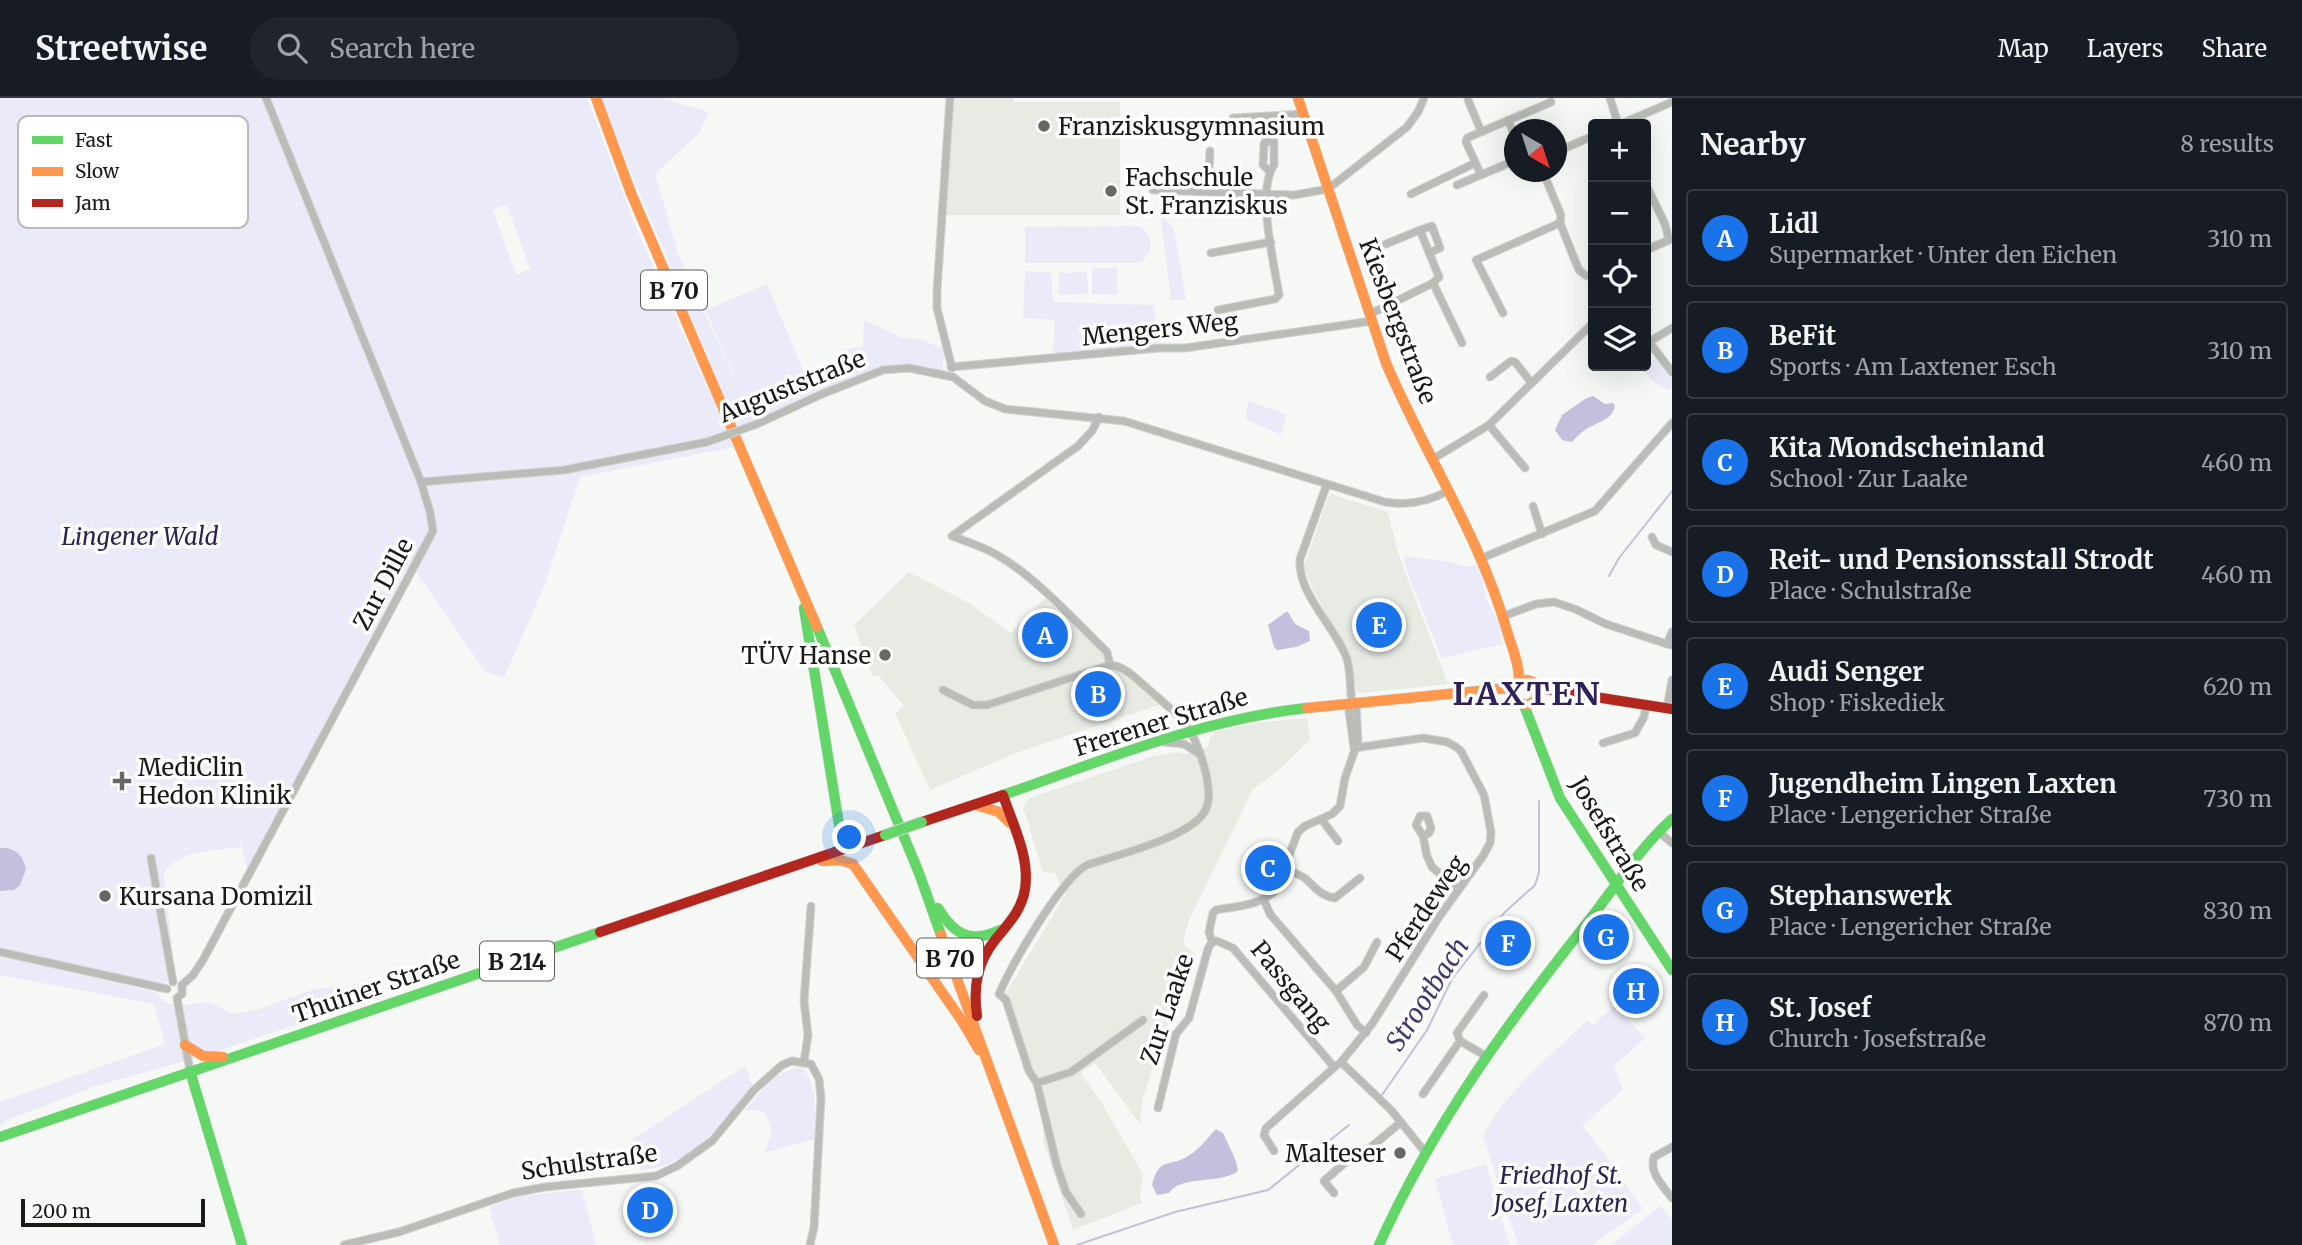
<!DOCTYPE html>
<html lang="en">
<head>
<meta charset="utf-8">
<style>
	:root { --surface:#171b24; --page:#20242c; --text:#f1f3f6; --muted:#9ea1a6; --line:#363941; --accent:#1a73e8 }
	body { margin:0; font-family:Merriweather,serif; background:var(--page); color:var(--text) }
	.controls { position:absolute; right:21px; top:21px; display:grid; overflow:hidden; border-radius:7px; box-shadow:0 7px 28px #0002 }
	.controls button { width:63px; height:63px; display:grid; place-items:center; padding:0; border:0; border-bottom:2px solid var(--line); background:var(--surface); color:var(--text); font:35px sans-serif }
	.compass { position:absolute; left:1504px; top:21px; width:63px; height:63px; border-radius:50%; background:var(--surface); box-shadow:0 7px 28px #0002; rotate:141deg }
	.scale { position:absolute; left:21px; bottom:18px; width:184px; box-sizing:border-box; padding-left:7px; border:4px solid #191a18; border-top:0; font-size:19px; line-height:24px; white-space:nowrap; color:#191a18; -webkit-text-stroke:5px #fff; paint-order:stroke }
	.you { position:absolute; left:850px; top:740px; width:24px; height:24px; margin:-18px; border:5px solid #fff; border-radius:50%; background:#1a73e8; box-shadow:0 0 0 10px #1a73e833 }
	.badge { display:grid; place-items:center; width:46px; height:46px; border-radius:50%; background:var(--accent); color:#fff; font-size:23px; font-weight:700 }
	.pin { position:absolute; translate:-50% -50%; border:4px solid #fff; box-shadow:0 2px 7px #0006 }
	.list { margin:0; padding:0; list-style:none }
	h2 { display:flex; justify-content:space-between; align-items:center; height:91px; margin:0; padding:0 28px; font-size:30px }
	h2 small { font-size:23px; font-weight:400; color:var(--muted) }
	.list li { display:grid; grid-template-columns:46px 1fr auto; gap:21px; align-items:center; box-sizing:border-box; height:98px; margin:0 14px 14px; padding:0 14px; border:2px solid var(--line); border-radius:7px }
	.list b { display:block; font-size:26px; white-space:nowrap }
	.list p { margin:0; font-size:23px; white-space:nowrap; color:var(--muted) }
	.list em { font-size:23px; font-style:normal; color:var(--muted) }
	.icon { flex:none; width:38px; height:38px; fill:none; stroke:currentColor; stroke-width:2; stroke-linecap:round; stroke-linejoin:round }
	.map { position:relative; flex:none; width:1672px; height:1147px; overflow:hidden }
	header { display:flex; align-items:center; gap:42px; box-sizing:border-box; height:98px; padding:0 35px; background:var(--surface); border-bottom:2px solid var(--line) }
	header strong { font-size:33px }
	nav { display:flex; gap:38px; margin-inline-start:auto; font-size:24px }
	.search { width:490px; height:63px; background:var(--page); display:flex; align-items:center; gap:18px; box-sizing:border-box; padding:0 24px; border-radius:38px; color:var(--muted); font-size:26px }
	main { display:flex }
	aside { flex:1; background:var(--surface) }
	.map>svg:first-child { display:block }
</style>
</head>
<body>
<header>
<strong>Streetwise</strong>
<div class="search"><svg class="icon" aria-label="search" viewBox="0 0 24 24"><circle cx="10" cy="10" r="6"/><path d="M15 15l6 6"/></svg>Search here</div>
<nav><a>Map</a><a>Layers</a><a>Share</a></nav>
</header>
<main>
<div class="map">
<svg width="1672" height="1147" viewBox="0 0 1672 1147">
	<rect width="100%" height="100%" fill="#f6f8f5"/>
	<!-- built -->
	<g fill="#e7ebe4">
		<path d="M953,0H1014V4H1120V117H946Z"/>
		<path d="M1331,396L1388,414L1399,458L1448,586L1361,595L1356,593L1351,564L1345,549L1314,494L1304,469L1327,402Z"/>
		<path d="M909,474L969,505L1011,535L1045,500L1162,606L1013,656L930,692L895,615L904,608L879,578H872L854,527Z"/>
		<path d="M1307,620L1310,642L1280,671L1253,691L1188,824L1183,846L1195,856L1174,922L1166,928L1142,1003L1140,1026L1095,965L1081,975L1101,1004L1143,1076L1140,1095L1142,1105L1073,1132L1043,1043L1044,1023L1004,898L1065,797L1055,775L1043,774L1023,709L1029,700L1154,658L1177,654L1186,656L1208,649L1210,640L1215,634L1263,624Z"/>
	</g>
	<!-- green -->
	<g fill="#eaeaf8" fill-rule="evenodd">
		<path d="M0,0H587L638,134L734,349L580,379L545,486L504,580L485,573L416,474L405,473L247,773L240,739L241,749C215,753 178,751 164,776L175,877L164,886L0,851V793L14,792L20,787L3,749L0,750ZM507,107L530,171L516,177L493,112Z"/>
		<path d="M600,0H661L709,14L699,35L655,76L678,155L747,309L706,212L767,186L808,283L752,307L844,271L840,253L863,248L864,222L901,239L923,242L945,252L942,273L911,266L882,269L757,323L737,328Z"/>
		<path d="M1161,120H1165L1174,131L1186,201L1171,202Z"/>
		<path d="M1139,128C1155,138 1155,156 1138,165H1025V129Z"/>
		<path d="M1092,170H1117V197L1092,196Z"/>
		<path d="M1025,173L1051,175L1053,204L1154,207L1157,249L1053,257L1055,222L1023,220Z"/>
		<path d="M1087,174L1088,196L1059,197V175Z"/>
		<path d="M1656,260L1672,279V289L1668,292L1652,282L1642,272Z"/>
		<path d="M1248,303L1286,316L1281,337L1246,321Z"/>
		<path d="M1404,458L1450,464L1467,469L1479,466L1486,501L1499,526L1503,546L1442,560L1406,471Z"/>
		<path d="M0,858L158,895C165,915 190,905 206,904C218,904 225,917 241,915C272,911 301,890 335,889C347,888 360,897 370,902L203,958L96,988L5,1023L0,1028V1004L165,946L154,906L0,877Z"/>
		<path d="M1614,908L1645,940L1614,968L1623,991L1582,1028L1600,1050L1643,1111L1592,1147H1518L1483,1038C1504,994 1553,956 1587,922L1593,927Z"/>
		<path d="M745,968L753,988C724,1023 690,1070 640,1072L632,1042Z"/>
		<path d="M802,969C819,990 815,1015 814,1041L764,1055C772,1036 775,1030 763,1013L745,1012C763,991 773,974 802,969Z"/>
		<path d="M1486,1066L1509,1147H1453L1435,1081Z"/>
		<path d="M582,1092L596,1147H500L489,1110L516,1098Z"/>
		<path d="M1661,1108L1672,1122V1147H1611Z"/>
	</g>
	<!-- water -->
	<g fill="#c2c0dc">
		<path d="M1593,298L1605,306L1613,305L1615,308C1611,324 1596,324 1585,332C1580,335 1576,340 1572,344L1562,342L1555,332L1562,317L1585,301Z"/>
		<path d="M1286,514H1288L1295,526L1309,533L1310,543L1296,549L1277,552L1274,549L1268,527Z"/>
		<path d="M0,750C15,749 23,757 26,771L20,787L14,792L0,793Z"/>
		<path d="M1216,1031L1223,1035C1228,1047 1237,1061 1238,1073C1223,1086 1180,1077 1169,1095L1157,1097L1152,1087C1159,1058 1169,1070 1188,1058C1199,1052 1207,1040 1216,1031Z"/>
	</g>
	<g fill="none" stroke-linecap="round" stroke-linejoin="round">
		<!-- stream -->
		<g stroke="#c2c0dc" stroke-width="2">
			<path d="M1609,478L1619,460L1672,393"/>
			<path d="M1382,997L1427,932L1452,881L1504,815L1535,787L1539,774V703"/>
			<path d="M1077,1147L1175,1114L1268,1092L1349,1027"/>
		</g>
		<defs>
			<g id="street">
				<path d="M950,0L937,192V210L952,270"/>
				<path d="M1610,0L1618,26"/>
				<path d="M1468,2L1481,33"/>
				<path d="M1233,20L1303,16"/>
				<path d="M1508,22L1514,36"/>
				<path d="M1621,26L1672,4"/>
				<path d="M1556,54L1593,38"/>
				<path d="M1543,74L1561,117L1560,125L1574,160L1579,172L1585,177L1593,180"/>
				<path d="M1481,77L1466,44L1467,40L1551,4"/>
				<path d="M1457,87L1514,63"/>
				<path d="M1646,87L1665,126L1669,142L1646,152"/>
				<path d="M1153,92L1294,97L1328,91L1407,29L1418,14L1424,0"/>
				<path d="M1208,94L1210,53"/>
				<path d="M1411,96L1475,65"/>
				<path d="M1420,132L1432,128L1440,150L1429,155"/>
				<path d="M1211,155L1271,144"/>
				<path d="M1433,185L1462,245"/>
				<path d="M1218,212L1275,201L1279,197C1274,164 1256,93 1274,67V44H1265L1264,46L1263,67L1269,73"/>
				<path d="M1503,215L1476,162L1560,125"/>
				<path d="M1370,216L1433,185L1439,179L1420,132L1386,146"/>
				<path d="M1672,230L1649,244L1672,274"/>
				<path d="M951,269L1159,250H1185L1372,223"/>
				<path d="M1490,279L1511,263L1515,264L1531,284"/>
				<path d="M757,326L822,296L883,272L909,270L953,279L985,303L1005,311L1124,323L1385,404C1409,408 1429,404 1449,392"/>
				<path d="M1489,327L1525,370"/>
				<path d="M1433,361L1489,327L1593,225"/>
				<path d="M421,384L564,372L707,344"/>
				<path d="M1327,386L1300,461C1297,496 1336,529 1347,561C1351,575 1350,591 1352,606"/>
				<path d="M1533,408L1542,436"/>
				<path d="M1652,439L1656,447L1672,454"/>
				<path d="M1482,460L1595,413L1672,325"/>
				<path d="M1504,518L1536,506L1554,504L1575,511L1606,526L1667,546"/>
				<path d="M1672,534L1667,546L1672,547"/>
				<path d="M943,592L973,607H987L1110,567"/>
				<path d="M1348,606L1354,650"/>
				<path d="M1667,610L1672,582"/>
				<path d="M1164,644L1184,646L1198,655"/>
				<path d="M1603,645L1635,635L1644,619L1646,607"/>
				<path d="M1354,650L1423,640L1447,644L1456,649L1461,653L1484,697L1491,734L1490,745L1483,758L1439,819L1372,926L1341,964L1391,1012L1425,1054"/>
				<path d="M1322,722L1338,743"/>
				<path d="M1659,734L1672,745"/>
				<path d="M1423,738L1429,735L1431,730L1427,718H1420L1416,727L1423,738L1427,758L1432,769L1458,791"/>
				<path d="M151,760L173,884"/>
				<path d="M1284,771C1291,774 1300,776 1306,781C1316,790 1321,798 1335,800L1360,780"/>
				<path d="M1264,802L1270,816L1336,893L1357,927L1366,935"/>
				<path d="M1212,844L1217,843L1233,850L1334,969"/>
				<path d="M0,854L167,891"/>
				<path d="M182,887L193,877L203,862L433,433L430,414L421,384L266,0"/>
				<path d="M182,887V896L177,900L190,973"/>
				<path d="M1336,893L1364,869L1377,844"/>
				<path d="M1460,943L1457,935L1484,897"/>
				<path d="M804,964L808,937L804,903L811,808"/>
				<path d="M1037,985L1071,974L1143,922"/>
				<path d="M1423,996L1460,943L1486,958"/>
				<path d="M1158,1010L1176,936L1189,920L1208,851L1212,844L1209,834L1213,815L1216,812C1238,808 1259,808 1276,792L1298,734L1305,728L1332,716L1340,708L1345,680L1358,643L1356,605"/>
				<path d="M1672,1049L1654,1059C1649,1075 1663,1088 1672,1100"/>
				<path d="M1274,1053L1264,1037L1266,1030L1337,967"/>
				<path d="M1334,1095L1324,1083L1348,1062L1358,1054L1370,1050L1401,1024"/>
				<path d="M1081,1116L1066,1094L1057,1068L1037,985L1029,973L1006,902L999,896C1012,866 1061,781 1087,767C1116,757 1194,739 1206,711C1215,691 1198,642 1185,626C1174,612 1159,601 1146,589C1135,580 1125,568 1110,567L1107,554C1075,523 1036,479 997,457C984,449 967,444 952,438L1078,348L1092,333L1099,319"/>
				<path d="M344,1147L399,1134L513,1095L545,1089L656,1078L677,1068L712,1043L754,992L782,967L792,963L811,966L819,981L821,1000L814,1129L810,1147"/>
			</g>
			<g id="fast">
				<path d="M804,510L843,751"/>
				<path d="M817,529L919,775L941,837"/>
				<path d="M1524,607L1560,700L1672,872"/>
				<path d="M1003,697C1102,663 1202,621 1307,610"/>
				<path d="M938,810C954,837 971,846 1000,832"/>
				<path d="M190,973L242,1147"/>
				<path d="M0,1039L600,834"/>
				<path d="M1379,1147C1434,1025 1508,924 1591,820C1617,786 1640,750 1672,721"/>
			</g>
			<g id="slow">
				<path d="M596,0L631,95L817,529"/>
				<path d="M1298,0L1386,265C1424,355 1480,438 1507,533C1512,550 1520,567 1519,585"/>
				<path d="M1307,610L1509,590L1527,582L1533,584L1538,590L1536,602L1528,607L1517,604L1513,597L1516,587"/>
				<path d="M976,707L999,714L1010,725"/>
				<path d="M822,763L840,762L853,766L962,923L979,952"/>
				<path d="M941,837L1054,1147"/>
				<path d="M185,947L203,958L223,959"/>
			</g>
			<g id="jam">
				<path d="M1538,590L1672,611"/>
				<path d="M922,724L1003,697C1013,727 1030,759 1025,791C1022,812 1008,826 995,842C977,865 973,889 977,918"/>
				<path d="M600,834L885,737"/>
			</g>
		</defs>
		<!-- street casing -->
		<use href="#street" stroke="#d3d4d2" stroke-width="9"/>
		<!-- fast casing -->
		<use href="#fast" stroke="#d3d4d2" stroke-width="11"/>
		<!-- slow casing -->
		<use href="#slow" stroke="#d3d4d2" stroke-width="11"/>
		<!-- jam casing -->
		<use href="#jam" stroke="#d3d4d2" stroke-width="11"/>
		<!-- street -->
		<use href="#street" stroke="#babcb7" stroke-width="7"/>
		<!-- fast -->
		<use href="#fast" stroke="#63d668" stroke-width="10"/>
		<!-- slow -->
		<use href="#slow" stroke="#ff974d" stroke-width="10"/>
		<!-- jam -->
		<use href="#jam" stroke="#b3261e" stroke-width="10"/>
		<defs>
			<path id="street-bridge" d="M707,344L757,326"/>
			<path id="fast-bridge" d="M885,737L922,724"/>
		</defs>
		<!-- street-bridge casing -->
		<use href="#street-bridge" stroke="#d3d4d2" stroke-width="9" stroke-linecap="butt"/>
		<!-- fast-bridge casing -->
		<use href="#fast-bridge" stroke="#d3d4d2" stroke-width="12" stroke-linecap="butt"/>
		<!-- street-bridge -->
		<use href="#street-bridge" stroke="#babcb7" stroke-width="7"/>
		<!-- fast-bridge -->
		<use href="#fast-bridge" stroke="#63d668" stroke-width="10"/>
	</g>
	<!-- markers -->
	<g fill="#666865" stroke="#fff" stroke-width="2.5">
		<circle cx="1044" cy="28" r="7"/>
		<circle cx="1111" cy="93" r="7"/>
		<circle cx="885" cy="557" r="7"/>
		<path d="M118.5 672.5h7v7h7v7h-7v7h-7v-7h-7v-7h7z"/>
		<circle cx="105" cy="798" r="7"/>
		<circle cx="1400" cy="1055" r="7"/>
	</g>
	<g text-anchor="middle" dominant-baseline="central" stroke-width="7" stroke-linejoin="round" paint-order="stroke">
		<!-- shield labels -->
		<g fill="#fff" stroke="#5e5f5d" stroke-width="2">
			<rect x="641" y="172.5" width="66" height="39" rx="5"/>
			<rect x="917" y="840.5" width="66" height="39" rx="5"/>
			<rect x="480" y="843.5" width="74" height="39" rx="5"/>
		</g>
		<g font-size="23" font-weight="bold" fill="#191a18">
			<text x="674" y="192">B 70</text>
			<text x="950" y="860">B 70</text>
			<text x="517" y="863">B 214</text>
		</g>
		<!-- poi labels -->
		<g font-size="24" fill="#191a18" stroke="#fff" text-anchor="start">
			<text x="1058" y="28">Franziskusgymnasium</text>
			<text x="1125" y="79">Fachschule<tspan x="1125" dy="28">St. Franziskus</tspan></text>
			<text x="871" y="557" text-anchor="end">TÜV Hanse</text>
			<text x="138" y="669">MediClin<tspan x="138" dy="28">Hedon Klinik</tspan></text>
			<text x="119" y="798">Kursana Domizil</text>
			<text x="1386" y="1055" text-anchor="end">Malteser</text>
		</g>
		<!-- street labels -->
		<g font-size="24" fill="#191a18" stroke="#fff">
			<text transform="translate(1398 223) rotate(69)">Kiesbergstraße</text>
			<text transform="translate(1160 231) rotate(-6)">Mengers Weg</text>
			<text transform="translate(792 288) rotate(-22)">Auguststraße</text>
			<text transform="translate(383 486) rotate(-62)">Zur Dille</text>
			<text transform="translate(1161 624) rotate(-17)">Frerener Straße</text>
			<text transform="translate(1610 736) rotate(59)">Josefstraße</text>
			<text transform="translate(1426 810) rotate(-56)">Pferdeweg</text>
			<text transform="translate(1291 888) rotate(50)">Passgang</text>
			<text transform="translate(376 889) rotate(-19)">Thuiner Straße</text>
			<text transform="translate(1167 911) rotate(-71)">Zur Laake</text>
			<text transform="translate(589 1064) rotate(-8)">Schulstraße</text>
		</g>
		<!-- park labels -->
		<g font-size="24" font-style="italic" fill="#2c2254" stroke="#fff">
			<text x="140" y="438">Lingener Wald</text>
			<text x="1561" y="1077">Friedhof St.<tspan x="1561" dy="28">Josef, Laxten</tspan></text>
		</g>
		<!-- water labels -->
		<g font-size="26" font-style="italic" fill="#443a6f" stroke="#fff">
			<text transform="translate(1427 896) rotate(-57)">Strootbach</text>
		</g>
		<!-- district labels -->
		<g font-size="32" font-weight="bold" letter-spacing="2" fill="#2f215b" stroke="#fff">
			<text x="1527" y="596">LAXTEN</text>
		</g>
	</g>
	<!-- legend -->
	<rect x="18" y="18" width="230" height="112" rx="10" fill="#fff" stroke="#bababa" stroke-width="2"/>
	<rect x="32" y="38" width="31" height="8" fill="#63d668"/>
	<rect x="32" y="69" width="31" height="9" fill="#ff974d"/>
	<rect x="32" y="101" width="31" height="8" fill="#b3261e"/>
	<g font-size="19" fill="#191a18">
		<text x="75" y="49">Fast</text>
		<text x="75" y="80">Slow</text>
		<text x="75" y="112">Jam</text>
	</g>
</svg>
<div class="controls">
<button>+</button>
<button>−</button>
<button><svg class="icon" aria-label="locate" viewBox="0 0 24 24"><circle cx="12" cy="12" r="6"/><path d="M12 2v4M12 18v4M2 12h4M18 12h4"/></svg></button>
<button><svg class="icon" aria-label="layers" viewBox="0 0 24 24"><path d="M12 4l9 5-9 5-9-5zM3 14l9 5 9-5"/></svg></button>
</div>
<svg class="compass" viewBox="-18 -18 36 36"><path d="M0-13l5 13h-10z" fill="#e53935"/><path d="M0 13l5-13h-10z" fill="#9ea1a6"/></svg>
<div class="scale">200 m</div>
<div class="you"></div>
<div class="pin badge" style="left:1045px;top:537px">A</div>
<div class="pin badge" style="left:1098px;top:596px">B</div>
<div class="pin badge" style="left:1268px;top:770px">C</div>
<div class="pin badge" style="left:650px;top:1112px">D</div>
<div class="pin badge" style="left:1379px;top:527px">E</div>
<div class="pin badge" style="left:1508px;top:845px">F</div>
<div class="pin badge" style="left:1606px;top:839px">G</div>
<div class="pin badge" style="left:1636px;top:893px">H</div>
</div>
<aside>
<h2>Nearby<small>8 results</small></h2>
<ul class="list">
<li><span class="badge">A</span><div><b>Lidl</b><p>Supermarket · Unter den Eichen</p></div><em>310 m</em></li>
<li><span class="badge">B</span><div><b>BeFit</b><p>Sports · Am Laxtener Esch</p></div><em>310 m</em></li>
<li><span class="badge">C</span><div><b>Kita Mondscheinland</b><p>School · Zur Laake</p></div><em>460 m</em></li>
<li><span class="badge">D</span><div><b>Reit- und Pensionsstall Strodt</b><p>Place · Schulstraße</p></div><em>460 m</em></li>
<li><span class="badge">E</span><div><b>Audi Senger</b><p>Shop · Fiskediek</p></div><em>620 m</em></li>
<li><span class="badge">F</span><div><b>Jugendheim Lingen Laxten</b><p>Place · Lengericher Straße</p></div><em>730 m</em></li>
<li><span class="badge">G</span><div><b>Stephanswerk</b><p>Place · Lengericher Straße</p></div><em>830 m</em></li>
<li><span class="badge">H</span><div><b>St. Josef</b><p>Church · Josefstraße</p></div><em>870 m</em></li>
</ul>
</aside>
</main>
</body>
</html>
